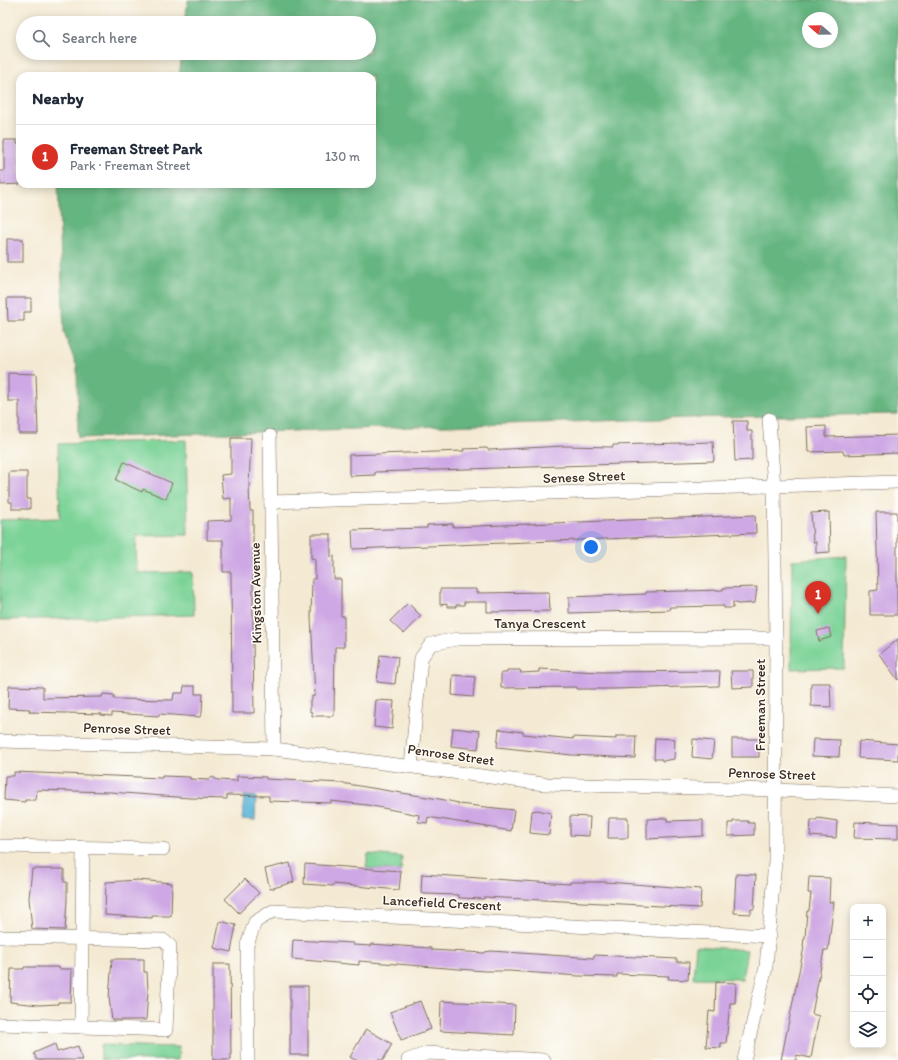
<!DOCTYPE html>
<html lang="en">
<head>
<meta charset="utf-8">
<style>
	:root { --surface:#fff; --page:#f2f2f3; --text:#1f2937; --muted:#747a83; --line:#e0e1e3; --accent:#d93025 }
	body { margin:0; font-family:Itim,sans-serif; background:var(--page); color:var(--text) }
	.controls { position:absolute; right:12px; bottom:12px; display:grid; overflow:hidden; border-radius:8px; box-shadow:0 2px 10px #0003 }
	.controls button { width:36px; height:36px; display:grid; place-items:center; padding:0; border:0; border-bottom:1px solid var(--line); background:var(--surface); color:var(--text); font:20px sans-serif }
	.compass { position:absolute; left:802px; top:12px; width:36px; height:36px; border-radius:50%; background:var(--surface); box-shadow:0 2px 10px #0003; rotate:290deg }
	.you { position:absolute; left:591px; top:547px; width:14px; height:14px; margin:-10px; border:3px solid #fff; border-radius:50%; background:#1a73e8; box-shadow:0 0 0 6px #1a73e833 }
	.badge { display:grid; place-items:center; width:26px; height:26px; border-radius:50%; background:var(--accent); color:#fff; font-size:13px; font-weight:700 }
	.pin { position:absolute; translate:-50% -33px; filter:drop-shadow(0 1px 2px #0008) }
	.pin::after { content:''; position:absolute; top:21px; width:14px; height:12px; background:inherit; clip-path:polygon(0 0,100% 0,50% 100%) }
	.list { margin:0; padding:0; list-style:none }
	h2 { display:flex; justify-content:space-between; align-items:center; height:52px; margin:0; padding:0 16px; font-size:17px }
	h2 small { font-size:13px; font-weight:400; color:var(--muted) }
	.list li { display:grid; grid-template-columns:26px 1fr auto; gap:12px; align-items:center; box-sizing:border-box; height:64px; padding:0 16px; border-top:1px solid var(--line) }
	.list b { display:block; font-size:15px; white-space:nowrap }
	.list p { margin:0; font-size:13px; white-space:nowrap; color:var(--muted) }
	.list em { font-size:13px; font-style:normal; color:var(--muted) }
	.icon { flex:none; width:22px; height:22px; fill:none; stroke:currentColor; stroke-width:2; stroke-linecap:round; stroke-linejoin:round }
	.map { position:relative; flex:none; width:898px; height:1060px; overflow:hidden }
	.search { position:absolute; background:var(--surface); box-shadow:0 2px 10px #0003; left:16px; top:16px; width:360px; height:44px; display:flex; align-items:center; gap:10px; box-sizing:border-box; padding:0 14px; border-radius:22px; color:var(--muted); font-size:15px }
	.panel { position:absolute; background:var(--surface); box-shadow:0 2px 10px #0003; left:16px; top:72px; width:360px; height:116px; border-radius:12px }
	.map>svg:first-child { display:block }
</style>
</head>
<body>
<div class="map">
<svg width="898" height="1060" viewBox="0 0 898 1060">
	<rect width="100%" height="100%" fill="#fdfcf7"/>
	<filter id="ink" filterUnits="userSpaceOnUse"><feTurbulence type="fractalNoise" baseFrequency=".025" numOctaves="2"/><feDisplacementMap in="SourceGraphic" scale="8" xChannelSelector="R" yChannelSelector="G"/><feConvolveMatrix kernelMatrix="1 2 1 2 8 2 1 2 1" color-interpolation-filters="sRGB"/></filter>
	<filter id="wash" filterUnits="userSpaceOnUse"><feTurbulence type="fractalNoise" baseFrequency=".012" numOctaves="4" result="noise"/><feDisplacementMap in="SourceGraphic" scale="16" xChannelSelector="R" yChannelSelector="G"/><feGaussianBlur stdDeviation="0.9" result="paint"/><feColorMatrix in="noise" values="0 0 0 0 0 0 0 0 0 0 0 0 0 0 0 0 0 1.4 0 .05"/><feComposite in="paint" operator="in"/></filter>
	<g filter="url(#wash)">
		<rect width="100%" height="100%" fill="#f4ead3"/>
		<!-- green -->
		<g fill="#7cd397" stroke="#5c7e5a">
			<path d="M186,440L188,535L136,536L137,573L193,572L194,615L0,620V520L60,518L58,444Z"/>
			<path d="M846,556L844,668L791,669L792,560Z"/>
			<path d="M368,854L402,857L401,871L366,868Z"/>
			<path d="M696,946L747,950L742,979L693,978Z"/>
			<path d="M101,1045L179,1047L178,1060H101Z"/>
		</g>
		<!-- forest -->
		<path fill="#65b580" stroke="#50704f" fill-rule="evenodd" d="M188,0H898V414L722,417L78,438L77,367L64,333L58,186L148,184H372V76H179L182,53H369V23H185ZM808,18H832V42H808Z"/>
		<!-- water -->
		<path fill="#5bb6d9" stroke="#4b707c" d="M244,796L256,797L255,821L242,820Z"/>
		<g id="blocks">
			<!-- building -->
			<g fill="#cea8e4">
				<path d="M4,140H17V144H20V184L1,185L0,171H4Z"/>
				<rect x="7" y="239" width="16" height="23"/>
				<path d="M7,298H31V312H24V321H8Z"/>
				<path d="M8,373L36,374L38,434H19V401H8Z"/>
				<path d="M733,421H747V431H752V460L735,461Z"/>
				<path d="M826,426V437L898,435V453L844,455L843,451L808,452L807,427Z"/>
				<path d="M231,438H251L249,486L250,511H253V628H257V639H253L254,713H232L231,572H223V540H207V521L231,520V498L223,499L221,475L231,474Z"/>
				<path d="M713,442L714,461L375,472V475L350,476L349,474V455L464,451L463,449L487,448L488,450L564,446L613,447V445Z"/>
				<path d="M124,462L172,483L166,499L143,489L142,492L116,480Z"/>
				<path d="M9,472H27V499H30V509H12V502H9Z"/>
				<path d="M829,512L830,552L816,553V542H813L811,513Z"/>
				<path d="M876,512H897V615H870V591L878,590Z"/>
				<path d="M755,515L756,533L353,549L352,530L427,528V525L453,524V527L503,525Z"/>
				<path d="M311,534H331V557L334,556V579H341V616H344V647H335L334,716H312V712H310V700H312V696H315L311,617L312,579H315V559L311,558Z"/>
				<path d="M757,587L755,603L738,604L733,602V608H724V606L670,607L669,610L569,613V597L646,594V592L723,590V588Z"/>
				<path d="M440,589H476V593L549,592L550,611L487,612V602H464V605H456V607H447V604L440,605Z"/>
				<path d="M408,603L421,616L404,634L390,621Z"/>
				<path d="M829,628L831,637L819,641L817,631Z"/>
				<path d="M898,639V680L879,654Z"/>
				<path d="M380,655L398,657L395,684L377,682Z"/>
				<path d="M539,669L600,672L720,671L719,686L614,689H577V687L501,688V673H507V670H520L521,673L539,672Z"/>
				<path d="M731,671H753V687L732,688Z"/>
				<path d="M453,675L475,677L473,697L452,695Z"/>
				<path d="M811,683H830L831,707L811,706Z"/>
				<path d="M9,686L43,687V698L102,697L103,694L114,695V699L173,700L174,693H183L184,686H195V694H203L202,713L200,717L159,714V716L112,713V716L101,715L102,714L29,712L30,709L8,708Z"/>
				<path d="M376,700L394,701L392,729L374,727Z"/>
				<path d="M453,728L480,731L478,749L451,746Z"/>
				<path d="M499,729L523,732V734L573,739V737L616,739V736H636L635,758L572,755L497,747Z"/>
				<path d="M655,738L675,739L674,759L662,761V759H654Z"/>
				<path d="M693,739L714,741L712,759L692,757Z"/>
				<rect x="732" y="739" width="27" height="18"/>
				<path d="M813,739L840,740L839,757L812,756Z"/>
				<path d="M859,741L898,744V760L858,758Z"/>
				<path d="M14,772L162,778V776L190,777V779L209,780L212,777L218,780L237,781V776L266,777V779L341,783L445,800L458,803V804L514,810L511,831L428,817L427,823L418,822L419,815L367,805L331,801V803L269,801V796L227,795V799L190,798L110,792L37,790L36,800H25V802L4,800L5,776H14Z"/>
				<path d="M537,810L551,813L549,835L530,833L532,811Z"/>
				<path d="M570,816L590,817L589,836L570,835Z"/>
				<path d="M609,818H628V838H608Z"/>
				<path d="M667,818V821L703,820V836L647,839V819Z"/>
				<path d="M818,818L837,821L836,838L810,836L811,820H816Z"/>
				<path d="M733,821H748V823H754V835L728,836V823H733Z"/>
				<path d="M855,822L898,824V839L854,838Z"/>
				<path d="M290,863L294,882L270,889L265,869Z"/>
				<path d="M305,864L401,871L399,890L333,884V886L304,884Z"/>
				<path d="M32,869H64V882H67V901L65,930L32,929L29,898Z"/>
				<path d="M422,874L522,881L570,884V882H606L701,889L700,908L484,897V899L459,898V895L425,894L421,893Z"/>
				<path d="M736,874L756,875L754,909H751V914L734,913Z"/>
				<path d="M809,877L830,878L829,902H834L828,950H824L812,1014L819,1016L811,1058L797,1055L796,1060H781L804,947H803L804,938H805L807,911H809L811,893H808Z"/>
				<path d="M245,879L259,893L239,913L225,899Z"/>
				<path d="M138,880L172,883L171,916H152V918L105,915L106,882Z"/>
				<path d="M220,921L236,925L231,952L214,948Z"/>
				<path d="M293,940L353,943V945L371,946V944L431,948V950L485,953V952L491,951L594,958V955L677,959V962H689L688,980L668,979L669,976L617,974V977L579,976L509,971H484L359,961V965L292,959Z"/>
				<path d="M112,959H144V972H147L148,991L146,1020H112L109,998Z"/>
				<path d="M213,964H230L231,1060H213Z"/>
				<path d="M24,967H59V969H72L71,1002H58V1004L39,1005L10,1002L11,969H24Z"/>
				<path d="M716,982L736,983L735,1003H730L726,1043H721V1048L706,1047L709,1011L715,1012Z"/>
				<rect x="290" y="986" width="18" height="69"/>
				<path d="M420,1001L431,1029L401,1040L390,1012Z"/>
				<path d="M441,1001L515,1005L514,1035L440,1031Z"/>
				<path d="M366,1029L392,1044L383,1060H355L350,1057Z"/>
				<path d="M55,1044L57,1052L78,1046L82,1060H37L34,1053Z"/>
			</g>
		</g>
	</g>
	<g filter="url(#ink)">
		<use href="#blocks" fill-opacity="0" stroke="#7c6d5d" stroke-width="1"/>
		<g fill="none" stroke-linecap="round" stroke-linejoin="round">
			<defs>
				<g id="street">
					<path d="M270,436L274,749"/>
					<path d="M271,502L898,482"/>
					<path d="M0,741L274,749L544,784L777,790L898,796"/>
					<path d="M411,766L421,658L431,644L457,639L776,638"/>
					<path d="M0,846L163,849"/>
					<path d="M0,937L163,940L170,946L166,1030L0,1024"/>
					<path d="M81,1027L83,848"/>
					<path d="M248,1060L247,945L255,922L273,911L770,936"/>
					<path d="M408,1060L428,1053L544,1060"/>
					<path d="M744,1060L766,967L775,861L776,638L774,487L769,419"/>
				</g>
			</defs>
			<!-- street casing -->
			<use href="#street" stroke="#7c6d5d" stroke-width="14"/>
			<!-- street -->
			<use href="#street" stroke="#fff" stroke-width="13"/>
		</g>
	</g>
	<g text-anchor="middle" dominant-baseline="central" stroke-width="3" stroke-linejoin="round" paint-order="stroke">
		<!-- street labels -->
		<g font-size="14" fill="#3b2a1e" stroke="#fdfcf7">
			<text transform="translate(584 477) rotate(-2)">Senese Street</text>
			<text transform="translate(256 593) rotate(-91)">Kingston Avenue</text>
			<text x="540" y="623">Tanya Crescent</text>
			<text transform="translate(760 705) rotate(-90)">Freeman Street</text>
			<text transform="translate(127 729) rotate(2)">Penrose Street</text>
			<text transform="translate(451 755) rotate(8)">Penrose Street</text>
			<text transform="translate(772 774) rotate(2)">Penrose Street</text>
			<text transform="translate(442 903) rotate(3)">Lancefield Crescent</text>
		</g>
	</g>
</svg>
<div class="controls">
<button>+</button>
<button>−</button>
<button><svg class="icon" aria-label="locate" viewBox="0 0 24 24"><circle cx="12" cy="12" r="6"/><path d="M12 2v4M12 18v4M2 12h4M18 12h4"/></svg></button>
<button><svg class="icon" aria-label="layers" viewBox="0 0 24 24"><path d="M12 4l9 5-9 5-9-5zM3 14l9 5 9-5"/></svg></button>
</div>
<svg class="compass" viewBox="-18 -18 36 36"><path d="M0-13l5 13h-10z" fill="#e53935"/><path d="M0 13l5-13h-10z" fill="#747a83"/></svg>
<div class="you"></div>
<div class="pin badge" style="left:818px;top:614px">1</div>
<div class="search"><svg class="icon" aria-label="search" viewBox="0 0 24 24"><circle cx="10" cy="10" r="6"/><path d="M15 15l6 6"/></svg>Search here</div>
<section class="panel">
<h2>Nearby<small></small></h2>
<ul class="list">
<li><span class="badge">1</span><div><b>Freeman Street Park</b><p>Park · Freeman Street</p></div><em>130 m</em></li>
</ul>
</section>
</div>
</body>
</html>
